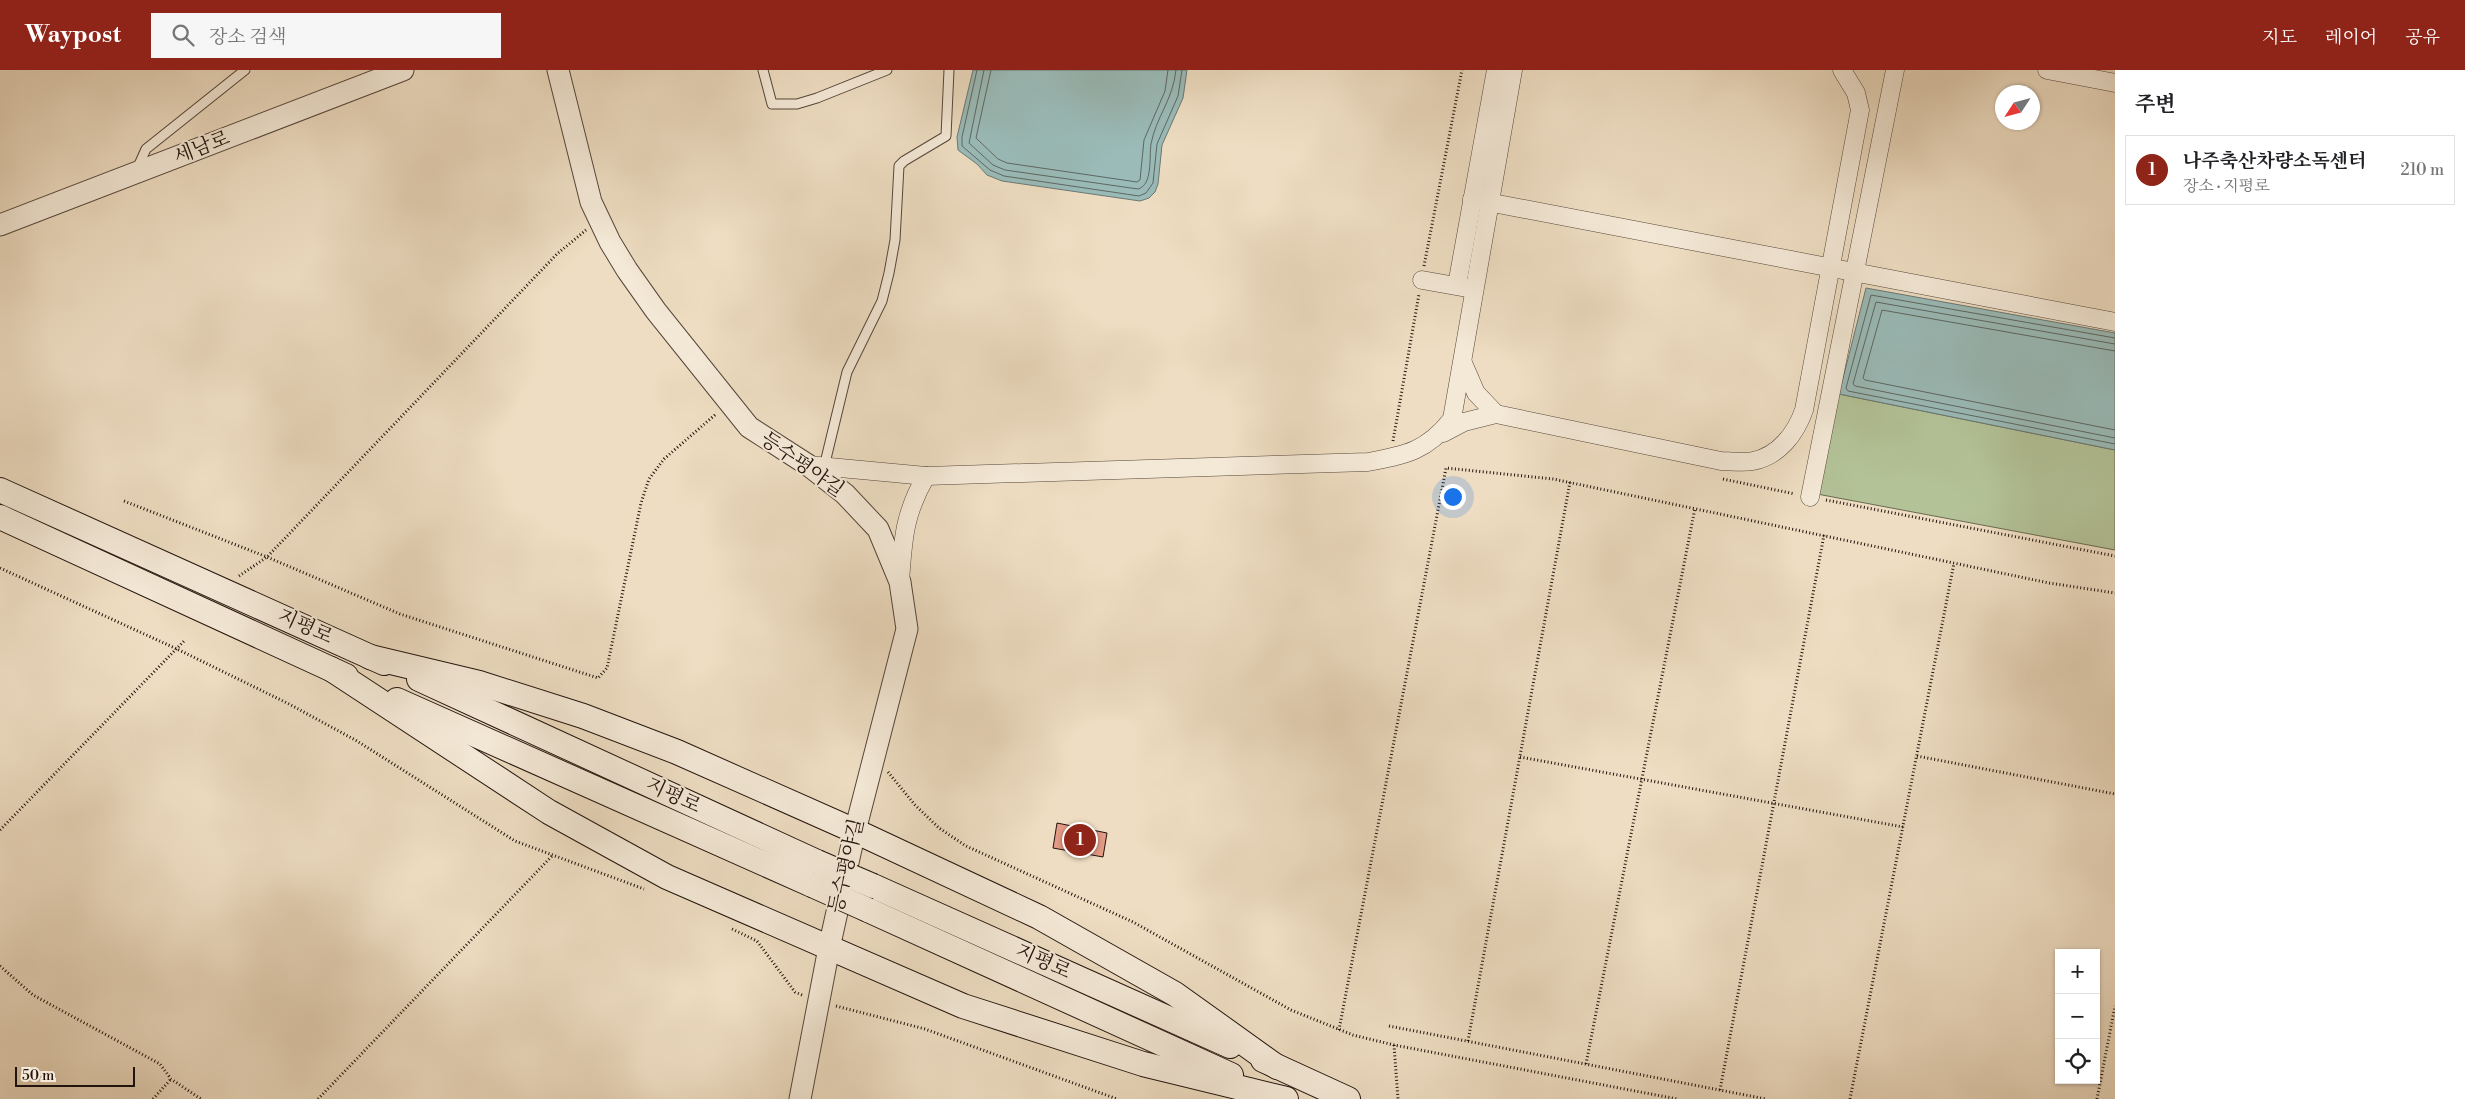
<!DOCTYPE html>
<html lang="ko">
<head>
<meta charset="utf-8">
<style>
	:root { --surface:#fff; --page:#f6f6f6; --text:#202124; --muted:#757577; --line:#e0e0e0; --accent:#8f2418 }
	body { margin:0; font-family:"Libre Bodoni","Noto Serif KR",serif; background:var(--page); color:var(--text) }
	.controls { position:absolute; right:15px; bottom:15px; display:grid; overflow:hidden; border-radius:0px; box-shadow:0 1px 4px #0004 }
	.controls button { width:45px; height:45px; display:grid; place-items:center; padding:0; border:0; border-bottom:1px solid var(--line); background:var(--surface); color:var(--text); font:25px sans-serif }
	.compass { position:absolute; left:1995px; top:15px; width:45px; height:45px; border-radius:50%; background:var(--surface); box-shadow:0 1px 4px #0004; rotate:234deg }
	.scale { position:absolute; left:15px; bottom:12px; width:120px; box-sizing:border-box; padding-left:5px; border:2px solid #22130d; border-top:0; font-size:14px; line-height:18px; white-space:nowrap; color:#22130d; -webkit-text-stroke:4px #f4e9d7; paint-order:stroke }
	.you { position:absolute; left:1452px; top:426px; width:18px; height:18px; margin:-12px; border:4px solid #fff; border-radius:50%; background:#1a73e8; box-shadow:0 0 0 8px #1a73e833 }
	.badge { display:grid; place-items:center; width:32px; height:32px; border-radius:50%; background:var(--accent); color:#fff; font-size:16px; font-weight:700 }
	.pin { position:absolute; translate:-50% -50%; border:2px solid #fff; box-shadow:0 1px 5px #0006 }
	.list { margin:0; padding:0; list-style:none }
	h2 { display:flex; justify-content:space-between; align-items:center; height:65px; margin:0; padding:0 20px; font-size:21px }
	h2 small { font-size:16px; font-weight:400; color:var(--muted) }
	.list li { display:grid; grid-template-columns:32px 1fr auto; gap:15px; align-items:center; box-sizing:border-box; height:70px; margin:0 10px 10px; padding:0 10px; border:1px solid var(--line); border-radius:0px }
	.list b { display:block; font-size:19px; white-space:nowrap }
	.list p { margin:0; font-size:16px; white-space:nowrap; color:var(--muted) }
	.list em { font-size:16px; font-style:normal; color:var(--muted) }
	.icon { flex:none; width:28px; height:28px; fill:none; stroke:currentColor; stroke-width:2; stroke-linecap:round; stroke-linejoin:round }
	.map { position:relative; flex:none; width:2115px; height:1029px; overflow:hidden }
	header { display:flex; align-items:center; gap:30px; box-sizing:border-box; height:70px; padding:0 25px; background:var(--accent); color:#fff }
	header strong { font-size:24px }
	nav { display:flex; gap:28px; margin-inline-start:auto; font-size:18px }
	.search { width:350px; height:45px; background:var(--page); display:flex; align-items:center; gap:12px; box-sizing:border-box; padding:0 18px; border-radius:0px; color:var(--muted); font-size:19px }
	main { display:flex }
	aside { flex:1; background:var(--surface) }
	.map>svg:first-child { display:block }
</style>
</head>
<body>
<header>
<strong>Waypost</strong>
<div class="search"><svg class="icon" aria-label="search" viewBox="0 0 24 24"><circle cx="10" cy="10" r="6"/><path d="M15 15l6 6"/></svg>장소 검색</div>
<nav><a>지도</a><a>레이어</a><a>공유</a></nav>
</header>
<main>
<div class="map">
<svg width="2115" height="1029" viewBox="0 0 2115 1029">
	<rect width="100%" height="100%" fill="#eeddc2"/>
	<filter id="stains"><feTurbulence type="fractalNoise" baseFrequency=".004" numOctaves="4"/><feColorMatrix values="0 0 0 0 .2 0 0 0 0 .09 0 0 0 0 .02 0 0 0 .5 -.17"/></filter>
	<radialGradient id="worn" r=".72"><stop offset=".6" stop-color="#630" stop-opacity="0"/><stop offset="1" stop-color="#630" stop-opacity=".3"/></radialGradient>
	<!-- green -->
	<path fill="#b3c297" stroke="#6a6a52" d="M1839,324L2115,380V480L1817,424Z"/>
	<!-- water -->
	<g fill="#9abbb8" stroke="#6a7874">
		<path d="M973,0H1187L1183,28L1162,75L1158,114L1155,122L1149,128L1140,131L1002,111L987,105L977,94L958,80L957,67Z"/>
		<path d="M1866,218L2115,263V380L1839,324Z"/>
	</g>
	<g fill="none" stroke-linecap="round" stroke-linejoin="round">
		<!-- shore -->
		<g stroke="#5e6762" stroke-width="1">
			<path d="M977,0L962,67V76L990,100L1004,106L1139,126L1146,123L1153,113L1157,74L1178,26L1182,0"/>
			<path d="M984,0L969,73L993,95L1005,100L1138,119C1153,115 1149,87 1151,74C1156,47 1173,30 1176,0"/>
			<path d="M991,0L976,68L998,89L1007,93L1137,112L1140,110L1144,70L1165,21L1168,0"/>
			<path d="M2115,268L1871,225L1846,318L1848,321L2115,374"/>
			<path d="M2115,274L1876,232L1853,314L1855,316L2115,368"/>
			<path d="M2115,281L1882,240L1863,308L1865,310L2115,360"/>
		</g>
	</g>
	<!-- building -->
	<path fill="#e49b86" stroke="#22130d" d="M1057,753L1107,763L1103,787L1053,778Z"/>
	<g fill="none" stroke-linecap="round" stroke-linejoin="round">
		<defs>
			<g id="service">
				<path d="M763,0L772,34H797L817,28L887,0"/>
				<path d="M137,99L146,79L245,0"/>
				<path d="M824,397L847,302L882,231L889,203L895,170L899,96L904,91L946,66L949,0"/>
			</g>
			<g id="minor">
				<path d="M2047,0L2115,13"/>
				<path d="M1472,129L2115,252"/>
				<path d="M1422,210L1467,218"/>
				<path d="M1457,215L1496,0"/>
				<path d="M1463,293L1476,323L1496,344L1721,391C1731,391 1742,393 1753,391C1779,386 1796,363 1804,340L1860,40L1856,23L1842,0"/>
				<path d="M1443,363L1464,352L1496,344"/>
				<path d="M808,395L926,406L1368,392C1406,385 1427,381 1452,349L1513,0"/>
				<path d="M1810,427L1895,0"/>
				<path d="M900,512C903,469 904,444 926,406"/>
			</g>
			<g id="tertiary">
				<path d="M558,0L591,132L610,172L627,200L656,241L749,357L808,395L845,424L878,459L900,512L907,559L855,761L829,878L800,1029"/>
				<path d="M0,155L403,0"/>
			</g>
			<g id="secondary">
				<path d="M0,420L384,593"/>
				<path d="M0,447L346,606"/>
				<path d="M370,587L479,613L583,646L677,682L855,761L1039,847L1175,924L1277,997"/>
				<path d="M331,599L549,742L667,807L963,936L1143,994L1286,1029"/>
				<path d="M419,609L817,792"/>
				<path d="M397,630L812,815"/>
				<path d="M873,816L1230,976"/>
				<path d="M868,840L1231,1005"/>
				<path d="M1263,990L1348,1029"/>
			</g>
		</defs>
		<!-- service casing -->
		<use href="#service" stroke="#55463a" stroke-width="11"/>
		<!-- minor casing -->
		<use href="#minor" stroke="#55463a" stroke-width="19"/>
		<!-- tertiary casing -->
		<use href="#tertiary" stroke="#55463a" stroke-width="23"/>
		<!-- secondary casing -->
		<use href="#secondary" stroke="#22130d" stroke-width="26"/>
		<!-- path -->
		<g stroke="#22130d" stroke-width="3" stroke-dasharray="1 2.5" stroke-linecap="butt">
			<path d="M1424,196L1462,0"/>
			<path d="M1393,371L1419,224"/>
			<path d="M1723,409L1795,424"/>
			<path d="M1826,430L2115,486"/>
			<path d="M124,431L267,487L400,544L598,608L607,598L641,433L649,409L664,389L716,344"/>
			<path d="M0,498L177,579L289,634L357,671L515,771L644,819"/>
			<path d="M239,506L267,487L557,184L586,160"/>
			<path d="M1917,686L2115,724"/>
			<path d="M1520,687L1903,757"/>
			<path d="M888,702L915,735L939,758L966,776L1133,852L1291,940L1353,965L1394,975L1677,1029"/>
			<path d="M0,760L185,570"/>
			<path d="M732,859L757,871L795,922L804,926"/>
			<path d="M0,896L33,925L160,994L171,1009L201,1029"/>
			<path d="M836,936L925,959L1117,1029"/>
			<path d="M1389,956L1766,1029"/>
			<path d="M1339,960L1446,398L1553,409L2049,513L2115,523"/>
			<path d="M1468,971L1570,412"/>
			<path d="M1394,975L1398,1029"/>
			<path d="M1586,994L1695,438"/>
			<path d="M1720,1020L1824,465"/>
			<path d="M153,1029L171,1009"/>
			<path d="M318,1029L553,785"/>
			<path d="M1850,1029L1954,493"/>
			<path d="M2097,1029L2115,936"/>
		</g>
		<!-- service -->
		<use href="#service" stroke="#f4e9d7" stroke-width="9"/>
		<!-- minor -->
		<use href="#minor" stroke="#f4e9d7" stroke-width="18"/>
		<!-- tertiary -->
		<use href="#tertiary" stroke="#f4e9d7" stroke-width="21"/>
		<!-- secondary -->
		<use href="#secondary" stroke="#f4e9d7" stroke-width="24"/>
		<defs>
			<g id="secondary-bridge">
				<path d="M817,792L873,816"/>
				<path d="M812,815L868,840"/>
			</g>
		</defs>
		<!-- secondary-bridge casing -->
		<use href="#secondary-bridge" stroke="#22130d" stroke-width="26" stroke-linecap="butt"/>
		<!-- secondary-bridge -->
		<use href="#secondary-bridge" stroke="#f4e9d7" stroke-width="24"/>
	</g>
	<g text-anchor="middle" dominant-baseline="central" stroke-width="4" stroke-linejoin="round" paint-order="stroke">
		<!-- street labels -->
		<g font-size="20" fill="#22130d" stroke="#f4e9d7">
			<text transform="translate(202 78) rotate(-21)">세남로</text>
			<text transform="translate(802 395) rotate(35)">등수평야길</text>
			<text transform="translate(305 557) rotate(24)">지평로</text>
			<text transform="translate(673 726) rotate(25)">지평로</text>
			<text transform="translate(847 796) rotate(-77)">등수평야길</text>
			<text transform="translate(1043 892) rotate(24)">지평로</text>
		</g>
	</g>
	<rect width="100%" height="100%" filter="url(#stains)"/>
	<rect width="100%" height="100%" fill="url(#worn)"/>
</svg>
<div class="controls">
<button>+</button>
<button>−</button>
<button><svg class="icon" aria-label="locate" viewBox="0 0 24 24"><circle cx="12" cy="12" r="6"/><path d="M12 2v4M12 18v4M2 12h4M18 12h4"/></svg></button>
</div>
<svg class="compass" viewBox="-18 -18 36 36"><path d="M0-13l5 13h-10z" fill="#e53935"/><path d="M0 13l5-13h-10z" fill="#757577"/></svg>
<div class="scale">50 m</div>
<div class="you"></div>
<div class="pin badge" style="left:1080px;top:770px">1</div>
</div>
<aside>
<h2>주변<small></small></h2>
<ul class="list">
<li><span class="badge">1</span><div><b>나주축산차량소독센터</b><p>장소 · 지평로</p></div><em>210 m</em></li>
</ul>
</aside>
</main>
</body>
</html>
